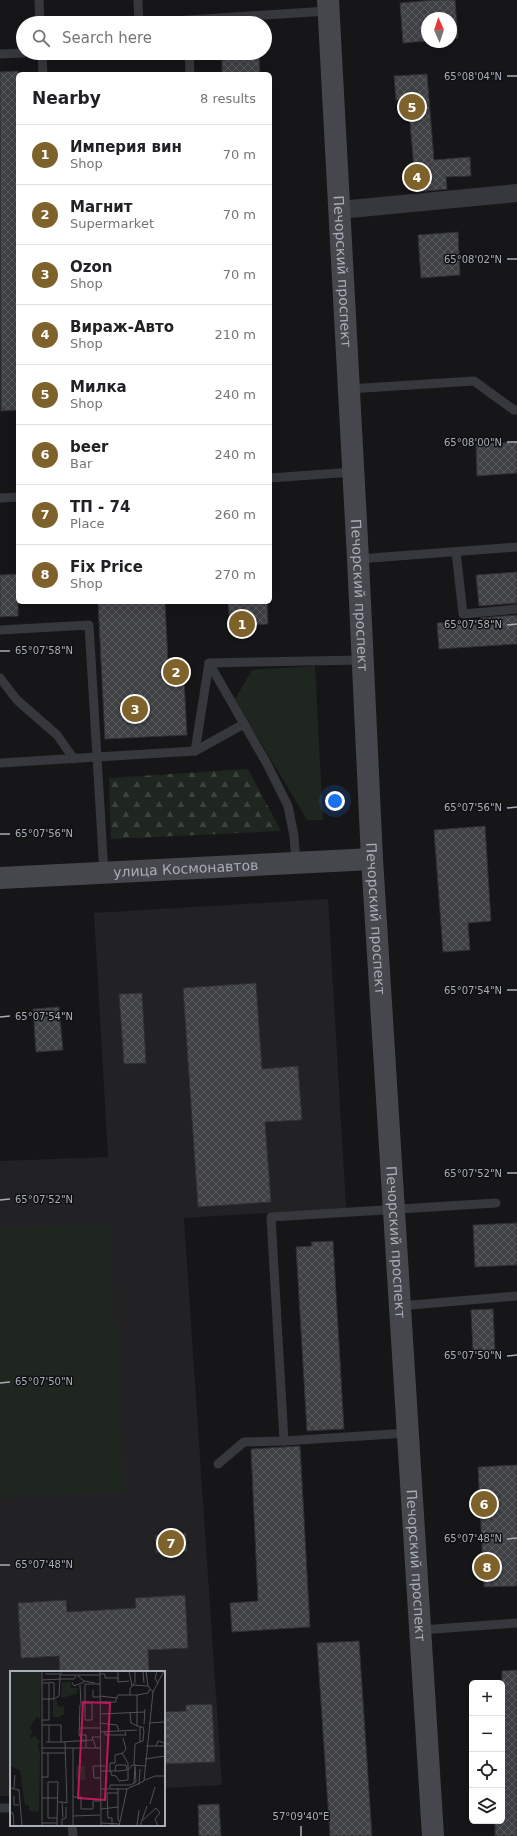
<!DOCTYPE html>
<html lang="en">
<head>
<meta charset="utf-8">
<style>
	:root { --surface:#fff; --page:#f2f2f2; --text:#202124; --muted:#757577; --line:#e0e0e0; --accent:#7e622b }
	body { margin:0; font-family:"DejaVu Sans",sans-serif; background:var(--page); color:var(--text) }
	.controls { position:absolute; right:12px; bottom:12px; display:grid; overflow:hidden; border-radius:6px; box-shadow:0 4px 16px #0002 }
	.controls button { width:36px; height:36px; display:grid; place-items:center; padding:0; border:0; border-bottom:1px solid var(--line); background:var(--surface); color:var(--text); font:20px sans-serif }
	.compass { position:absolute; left:421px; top:12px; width:36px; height:36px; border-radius:50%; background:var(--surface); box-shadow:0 4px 16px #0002; rotate:357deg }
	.you { position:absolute; left:335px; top:801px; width:14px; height:14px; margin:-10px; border:3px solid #fff; border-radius:50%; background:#1a73e8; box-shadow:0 0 0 6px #1a73e833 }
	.badge { display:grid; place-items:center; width:26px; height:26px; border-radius:50%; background:var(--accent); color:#fff; font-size:13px; font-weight:700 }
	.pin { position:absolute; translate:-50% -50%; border:2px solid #fff; box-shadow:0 1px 4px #0006 }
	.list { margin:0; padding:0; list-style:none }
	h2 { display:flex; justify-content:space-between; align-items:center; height:52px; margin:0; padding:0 16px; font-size:17px }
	h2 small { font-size:13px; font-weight:400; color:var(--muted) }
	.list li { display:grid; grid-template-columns:26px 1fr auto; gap:12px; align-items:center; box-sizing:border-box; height:60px; padding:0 16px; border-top:1px solid var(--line) }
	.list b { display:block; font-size:15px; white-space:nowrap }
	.list p { margin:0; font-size:13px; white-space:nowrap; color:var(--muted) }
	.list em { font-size:13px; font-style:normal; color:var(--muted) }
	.icon { flex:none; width:22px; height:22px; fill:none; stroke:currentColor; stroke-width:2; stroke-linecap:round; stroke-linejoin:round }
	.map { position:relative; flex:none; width:517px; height:1836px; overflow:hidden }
	.search { position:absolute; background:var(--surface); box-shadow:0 4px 16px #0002; left:16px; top:16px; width:256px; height:44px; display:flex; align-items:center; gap:10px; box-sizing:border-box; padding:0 14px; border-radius:22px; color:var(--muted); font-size:15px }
	.panel { position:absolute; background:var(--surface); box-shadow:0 4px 16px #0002; left:16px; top:72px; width:256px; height:532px; border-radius:6px }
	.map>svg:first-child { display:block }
</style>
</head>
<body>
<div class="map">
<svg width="517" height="1836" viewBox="0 0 517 1836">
	<defs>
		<pattern id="forest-firs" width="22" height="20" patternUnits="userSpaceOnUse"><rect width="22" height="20" fill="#1e261f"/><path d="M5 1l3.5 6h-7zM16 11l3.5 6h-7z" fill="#3c433d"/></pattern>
		<pattern id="building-cross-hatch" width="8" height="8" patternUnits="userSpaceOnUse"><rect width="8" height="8" fill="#404145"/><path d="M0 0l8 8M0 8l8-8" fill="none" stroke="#595a5e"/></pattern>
	</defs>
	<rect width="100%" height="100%" fill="#161618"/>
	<!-- built -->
	<path fill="#222225" d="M328,899L346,1208L184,1218L222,1785L164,1788V1672H11V1796H0V1161L108,1157L94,913Z"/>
	<!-- grass -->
	<g fill="#1e261f">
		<path d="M315,666L323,820H307L235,699L252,670Z"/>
		<path d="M109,1223L124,1491L0,1498V1229Z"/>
	</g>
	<!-- forest -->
	<path fill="url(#forest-firs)" d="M248,769L281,831L111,839L109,778Z"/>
	<!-- building -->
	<g fill="url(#building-cross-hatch)" stroke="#303034">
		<path d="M434,0H455L458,38L451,39V18H427V41L403,43L400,3Z"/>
		<path d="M259,56L260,74H222V58Z"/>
		<path d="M18,71V410L1,411L0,72Z"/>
		<path d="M427,74L434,160L470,157L471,176L446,177L447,189L416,192L408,99L396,100L394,76Z"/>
		<path d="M458,232L460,275L421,278L418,235Z"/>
		<path d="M517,442V473L477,476L476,444Z"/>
		<path d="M517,572V603L479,606L476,575Z"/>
		<path d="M18,574V616L0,617V575Z"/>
		<path d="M98,602H165L168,662L183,661L187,735L105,739Z"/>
		<path d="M228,602H267L268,624L230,626Z"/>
		<path d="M517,615V644L439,649L437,623L480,620V618Z"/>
		<path d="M485,826L491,921L468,923L470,950L443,952L434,830Z"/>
		<path d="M256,983L262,1069L298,1066L302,1120L265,1122L271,1202L198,1207L183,988Z"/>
		<path d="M142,993L146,1063L124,1064L119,994Z"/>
		<path d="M59,1007L63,1050L36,1052L33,1009Z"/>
		<path d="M517,1223V1265L475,1267L473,1225Z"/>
		<path d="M333,1241L344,1429L307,1431L296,1247L312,1246L311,1242Z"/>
		<path d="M493,1309L495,1351L473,1352L471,1310Z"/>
		<path d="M300,1446L310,1627L232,1632L230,1603L258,1601L251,1449Z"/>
		<path d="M517,1465V1586L484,1587L478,1467Z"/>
		<path d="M186,1533L187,1551L156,1553L155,1535Z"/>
		<path d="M185,1595L188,1648L148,1650L149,1672H60L59,1656L21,1658L18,1603L66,1600L67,1612L136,1608L135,1598Z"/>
		<path d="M359,1641L372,1836H330L317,1643Z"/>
		<path d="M517,1670V1836H495V1821H502V1671Z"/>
		<path d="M212,1704L215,1762L164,1764V1712L186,1711V1705Z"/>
		<path d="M219,1804L221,1836H199L198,1805Z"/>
	</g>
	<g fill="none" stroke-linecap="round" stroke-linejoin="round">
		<!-- service -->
		<g stroke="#37383d" stroke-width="9">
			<path d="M39,0L40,23"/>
			<path d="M138,0L139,23"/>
			<path d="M188,20L328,11"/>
			<path d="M137,23L188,20V23"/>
			<path d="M42,53L43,74"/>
			<path d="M189,53L190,74"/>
			<path d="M0,54L23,53"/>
			<path d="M348,389L474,381L514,410H517"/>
			<path d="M270,478L353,472"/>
			<path d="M0,498L18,497"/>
			<path d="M456,552L463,614L517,609"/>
			<path d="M358,559L517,547"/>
			<path d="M0,630L89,625L104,873"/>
			<path d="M0,678L17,700L57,735L74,759"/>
			<path d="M195,751L209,663"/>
			<path d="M0,763L195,751L244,724"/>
			<path d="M296,863L294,836L288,806L266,762L209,663L362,660"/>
			<path d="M400,1306L517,1296"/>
			<path d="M408,1433L284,1441L271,1217L496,1203"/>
			<path d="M218,1464L244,1442L284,1441"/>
			<path d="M421,1630L517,1623"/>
			<path d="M0,1808H11"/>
			<path d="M72,1825L73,1836"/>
		</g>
		<!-- minor -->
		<path stroke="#37383d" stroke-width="18" d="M339,210L517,193"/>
		<!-- secondary -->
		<g stroke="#45474d" stroke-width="22">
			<path id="s1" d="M328,0L358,559L372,859L433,1836"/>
			<path id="s2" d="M0,878L372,859"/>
		</g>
	</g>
	<!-- ticks -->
	<path fill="none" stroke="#a8adb8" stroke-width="1.5" d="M507,76H517M507,259H517M507,442H517M507,625L517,624M0,651H10M507,808L517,807M0,834H10M507,990H517M0,1017L10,1016M507,1173H517M0,1200L10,1199M507,1356L517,1355M0,1383L10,1382M507,1539L517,1538M0,1565H10M301,1826V1836"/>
	<g text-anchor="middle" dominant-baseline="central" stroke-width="3" stroke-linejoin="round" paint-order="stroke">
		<!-- street labels -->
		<g font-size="14" fill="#a8adb8" stroke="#111113">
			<text stroke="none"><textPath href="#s1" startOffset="272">Печорский проспект</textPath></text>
			<text stroke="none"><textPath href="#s1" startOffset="596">Печорский проспект</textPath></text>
			<text stroke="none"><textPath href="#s2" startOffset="186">улица Космонавтов</textPath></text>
			<text stroke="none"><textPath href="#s1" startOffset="920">Печорский проспект</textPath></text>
			<text stroke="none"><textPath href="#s1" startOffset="1244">Печорский проспект</textPath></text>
			<text stroke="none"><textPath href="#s1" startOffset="1568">Печорский проспект</textPath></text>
		</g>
	</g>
	<!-- overview -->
	<g transform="translate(10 1671)">
		<rect width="155" height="155" fill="#161618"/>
		<path d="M52,11H61V17H68L66,23L51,27ZM43,29H47L48,35L54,36V43L49,46H43ZM66,95H75V109H66Z" fill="#1e261f"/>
		<path d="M0,0H31L30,48L27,46L20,56L23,62L20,64L21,67L25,65L30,70L28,75L30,83L29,141L19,140V134H15L10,99L0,95Z" fill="#1e261f"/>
		<path fill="none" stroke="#505258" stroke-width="1" d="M90,0L91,155M108,0V11L119,10M119,0L122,15M133,0L134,12M136,0L138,15L143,21M147,0L145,7L148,13M35,3H51V0M90,3H95V7H108M68,5L74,10L85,12M32,9L50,8V4H90M62,11L64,15L74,11M70,14L71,34M123,14L138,15M83,19V26H90M120,24V18L125,11V0M90,25L107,27L108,24H127M32,28H44V12L39,11M44,28L49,25L50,8H64L66,5M90,31H106V27M75,32H82V49H75V13H90M70,34L69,64L74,71M120,41L121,52L130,56V71L125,73L124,94M90,43L135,41M32,49H39V12H32M90,52L107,54L109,60M139,52L155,51M134,53L135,38M32,54H51V71H36M127,55V24L138,22L140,18M130,56H133L134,61L133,70L130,71M69,57H90M90,61L127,59M95,61V64H116L115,61M69,64H76V77M39,71V54M51,71L83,69M136,75H155M146,75L148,70L155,72M32,77H63M86,77L82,66H90M32,82H55M135,88L155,85M118,99L122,94L135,95M90,100H101V104L106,105L109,110L118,109V92L112,82M100,100V92H105V84L113,82L116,78L113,67M101,100H108L117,99L116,94H106L105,100M32,106H38V82M90,107H84L83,95H95M135,109L145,105H155M124,112L125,96M129,114L130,98M0,117L9,119L12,155M4,117L5,104M100,117V114H121L126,111L125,94M108,117V149L110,151M91,118H117L134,110L143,21L154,0M4,125V134H9M63,126H71V138H83V130H90M32,127H48M48,131H52L53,146M52,131L57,132L55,71M140,133L145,116M91,138L108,136M0,142H3L4,155M63,145L90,144M133,149L146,137L150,142L145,148L148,155M32,152H47M91,152L110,153M127,154L129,139M32,155V0M47,155V147L48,111H38V147H47M52,155V148L56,147V136M63,155V77H90M102,155V147H98L97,122H108M109,155L117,118M130,155L137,135"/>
		<path fill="#c2185b" fill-opacity="0.15" stroke="#c2185b" stroke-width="2" d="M73,31L100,32L95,129L68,127Z"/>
		<rect width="155" height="155" fill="none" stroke="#a8adb8" stroke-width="2"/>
	</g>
	<g font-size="10" text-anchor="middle" fill="#a8adb8" stroke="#111113" stroke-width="3" stroke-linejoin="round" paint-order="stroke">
		<text x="473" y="80">65°08'04"N</text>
		<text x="473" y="263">65°08'02"N</text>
		<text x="473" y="446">65°08'00"N</text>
		<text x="473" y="628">65°07'58"N</text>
		<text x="44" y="654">65°07'58"N</text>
		<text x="473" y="811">65°07'56"N</text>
		<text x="44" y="837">65°07'56"N</text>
		<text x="473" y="994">65°07'54"N</text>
		<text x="44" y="1020">65°07'54"N</text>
		<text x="473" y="1177">65°07'52"N</text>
		<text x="44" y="1203">65°07'52"N</text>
		<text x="473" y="1359">65°07'50"N</text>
		<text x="44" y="1385">65°07'50"N</text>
		<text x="473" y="1542">65°07'48"N</text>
		<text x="44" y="1568">65°07'48"N</text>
		<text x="301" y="1820">57°09'40"E</text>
	</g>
</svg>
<div class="controls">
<button>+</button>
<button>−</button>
<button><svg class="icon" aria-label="locate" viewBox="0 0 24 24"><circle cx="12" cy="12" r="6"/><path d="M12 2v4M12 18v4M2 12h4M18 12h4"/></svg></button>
<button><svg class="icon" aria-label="layers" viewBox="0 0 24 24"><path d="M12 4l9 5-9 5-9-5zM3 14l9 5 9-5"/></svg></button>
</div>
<svg class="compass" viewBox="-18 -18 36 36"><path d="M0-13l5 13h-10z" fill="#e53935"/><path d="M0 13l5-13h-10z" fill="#757577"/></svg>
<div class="you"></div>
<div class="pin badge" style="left:242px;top:624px">1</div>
<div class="pin badge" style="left:176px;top:672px">2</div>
<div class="pin badge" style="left:135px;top:709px">3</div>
<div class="pin badge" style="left:417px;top:177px">4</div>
<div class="pin badge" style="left:412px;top:107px">5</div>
<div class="pin badge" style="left:484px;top:1504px">6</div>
<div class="pin badge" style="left:171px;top:1543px">7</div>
<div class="pin badge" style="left:487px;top:1567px">8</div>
<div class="search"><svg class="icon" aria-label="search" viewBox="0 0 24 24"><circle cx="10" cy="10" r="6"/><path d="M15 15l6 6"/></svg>Search here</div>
<section class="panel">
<h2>Nearby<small>8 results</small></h2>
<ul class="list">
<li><span class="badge">1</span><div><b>Империя вин</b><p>Shop</p></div><em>70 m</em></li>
<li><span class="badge">2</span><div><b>Магнит</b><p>Supermarket</p></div><em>70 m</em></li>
<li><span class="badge">3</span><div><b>Ozon</b><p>Shop</p></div><em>70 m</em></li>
<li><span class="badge">4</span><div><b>Вираж-Авто</b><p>Shop</p></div><em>210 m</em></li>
<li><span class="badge">5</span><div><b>Милка</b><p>Shop</p></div><em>240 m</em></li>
<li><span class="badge">6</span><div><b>beer</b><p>Bar</p></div><em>240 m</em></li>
<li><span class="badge">7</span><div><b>ТП - 74</b><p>Place</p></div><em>260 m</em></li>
<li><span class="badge">8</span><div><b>Fix Price</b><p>Shop</p></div><em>270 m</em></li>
</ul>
</section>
</div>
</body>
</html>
